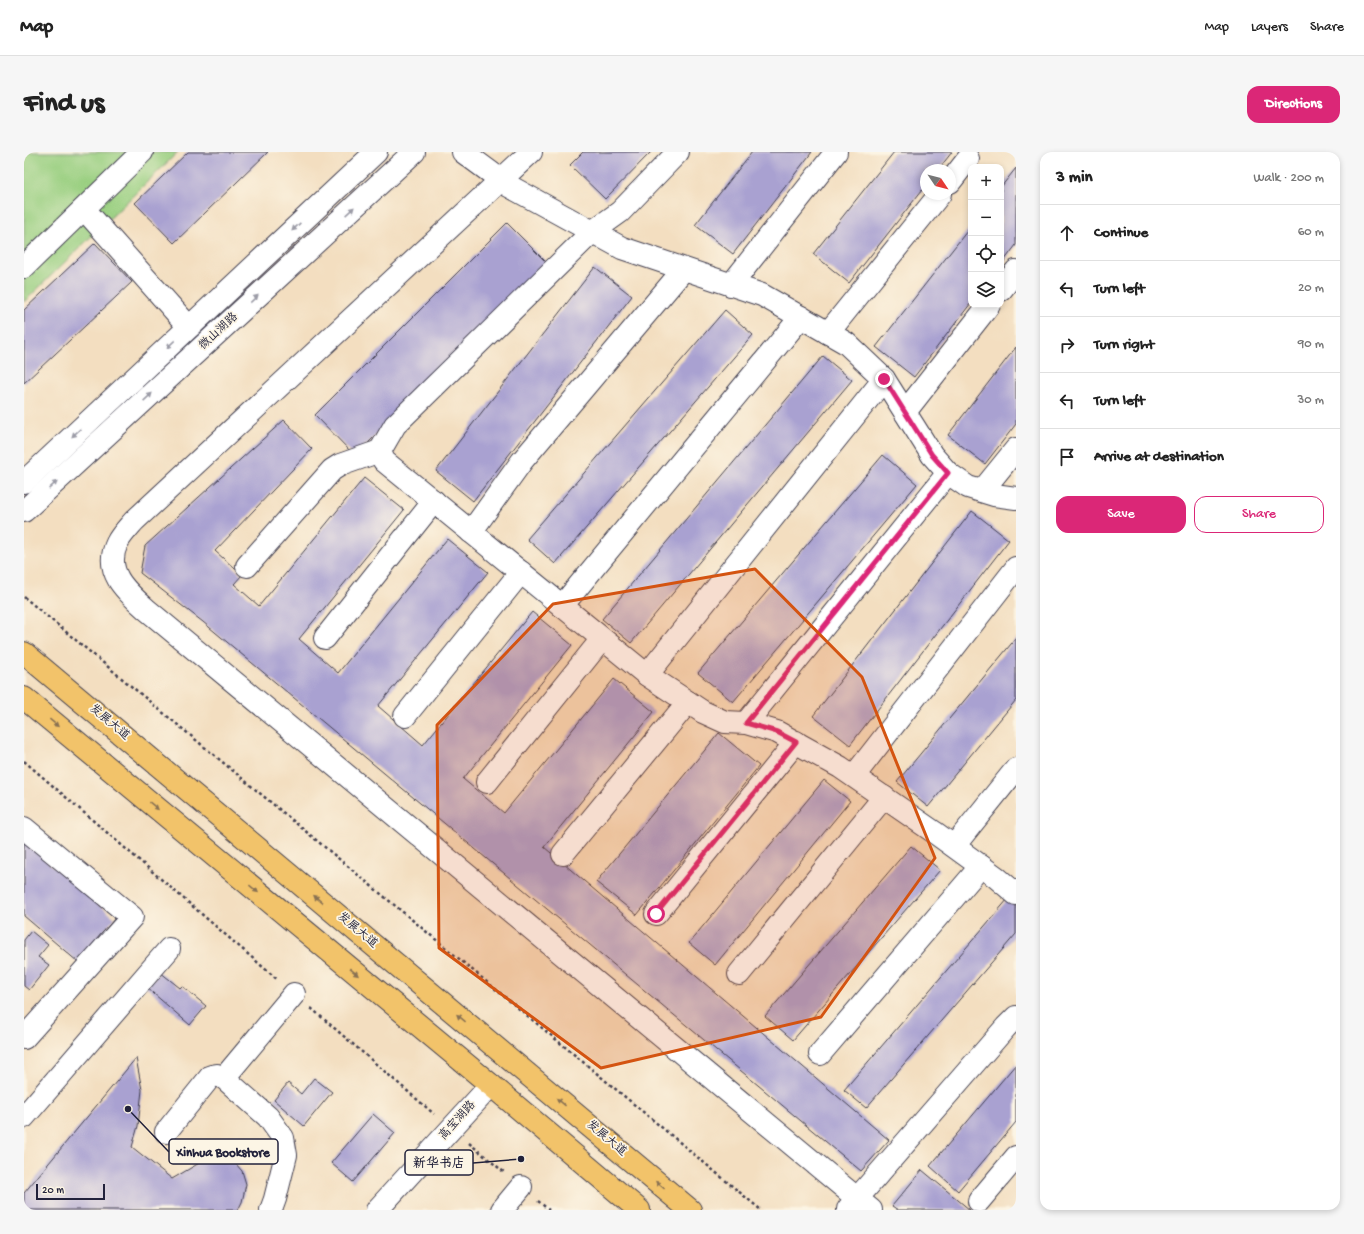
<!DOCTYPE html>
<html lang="en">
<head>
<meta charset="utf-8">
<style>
	:root { --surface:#fff; --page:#f6f6f6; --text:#222; --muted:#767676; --line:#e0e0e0; --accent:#db2777 }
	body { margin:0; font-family:"Gochi Hand","LXGW WenKai TC",sans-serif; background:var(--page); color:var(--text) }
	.controls { position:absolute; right:12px; top:12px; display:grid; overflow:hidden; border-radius:8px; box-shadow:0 2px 6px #0003 }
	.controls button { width:36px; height:36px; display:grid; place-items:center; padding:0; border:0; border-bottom:1px solid var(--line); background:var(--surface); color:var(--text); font:20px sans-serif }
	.compass { position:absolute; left:896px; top:12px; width:36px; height:36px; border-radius:50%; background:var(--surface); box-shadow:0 2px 6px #0003; rotate:125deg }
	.scale { position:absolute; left:12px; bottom:10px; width:69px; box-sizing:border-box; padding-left:4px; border:2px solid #22223b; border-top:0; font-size:11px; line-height:14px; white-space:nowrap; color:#22223b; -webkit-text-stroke:3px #fcf5e5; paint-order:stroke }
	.stop { position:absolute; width:12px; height:12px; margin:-9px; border:3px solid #db2777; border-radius:50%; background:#fff }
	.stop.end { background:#db2777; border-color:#fff; box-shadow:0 1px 4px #0008 }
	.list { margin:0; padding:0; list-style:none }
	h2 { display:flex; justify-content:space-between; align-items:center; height:52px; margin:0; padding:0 16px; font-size:17px }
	h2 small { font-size:13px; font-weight:400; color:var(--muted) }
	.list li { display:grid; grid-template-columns:26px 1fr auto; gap:12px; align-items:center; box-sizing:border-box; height:56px; padding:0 16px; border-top:1px solid var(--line) }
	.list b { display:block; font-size:15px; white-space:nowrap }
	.list em { font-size:13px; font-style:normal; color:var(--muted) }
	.actions { display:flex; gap:8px; padding:12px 16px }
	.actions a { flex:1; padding:9px 0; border:1px solid var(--accent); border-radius:12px; text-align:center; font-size:14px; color:var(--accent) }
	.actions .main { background:var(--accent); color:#fff }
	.icon { flex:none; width:22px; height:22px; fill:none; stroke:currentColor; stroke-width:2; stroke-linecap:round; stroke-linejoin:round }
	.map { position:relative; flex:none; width:992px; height:1058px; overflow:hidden; border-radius:12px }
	header { display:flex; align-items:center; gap:24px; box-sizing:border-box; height:56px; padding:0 20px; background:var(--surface); border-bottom:1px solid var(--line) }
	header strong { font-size:19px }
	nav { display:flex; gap:22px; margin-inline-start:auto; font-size:14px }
	.intro { display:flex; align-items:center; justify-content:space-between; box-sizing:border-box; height:96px; padding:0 24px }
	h1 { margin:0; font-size:28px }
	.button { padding:10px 18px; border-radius:12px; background:var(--accent); color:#fff; font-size:14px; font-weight:700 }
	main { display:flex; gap:24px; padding:0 24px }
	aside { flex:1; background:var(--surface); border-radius:12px; box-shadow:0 2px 6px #0003 }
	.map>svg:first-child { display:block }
</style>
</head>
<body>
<header>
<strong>Map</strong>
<nav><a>Map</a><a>Layers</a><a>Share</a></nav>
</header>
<div class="intro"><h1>Find us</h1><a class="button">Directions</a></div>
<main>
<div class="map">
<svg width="992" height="1058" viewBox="0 0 992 1058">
	<rect width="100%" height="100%" fill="#fcf5e5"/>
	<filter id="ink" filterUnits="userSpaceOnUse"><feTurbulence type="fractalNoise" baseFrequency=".025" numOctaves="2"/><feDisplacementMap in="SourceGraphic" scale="8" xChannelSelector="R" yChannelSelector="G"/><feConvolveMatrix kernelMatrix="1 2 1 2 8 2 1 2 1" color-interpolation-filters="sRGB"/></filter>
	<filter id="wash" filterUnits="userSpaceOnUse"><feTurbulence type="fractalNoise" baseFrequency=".012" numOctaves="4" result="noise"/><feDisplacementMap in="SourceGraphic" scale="16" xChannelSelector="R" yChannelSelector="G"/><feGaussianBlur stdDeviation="0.9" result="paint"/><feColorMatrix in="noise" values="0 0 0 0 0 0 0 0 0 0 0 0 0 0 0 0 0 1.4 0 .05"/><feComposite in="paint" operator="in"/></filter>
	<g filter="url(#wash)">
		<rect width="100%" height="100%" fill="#f3dec0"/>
		<!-- green -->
		<path fill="#99cf80" stroke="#5e785e" d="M0,0H154L0,150Z"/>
		<g id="blocks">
			<!-- building -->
			<g fill="#a9a1d1">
				<path d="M164,0H244L150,91L111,51Z"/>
				<path d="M559,0H627L581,47L546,13Z"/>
				<path d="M728,0H788L709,102L671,73Z"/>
				<path d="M870,0H928L914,18H902V33L825,131L789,102Z"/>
				<path d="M992,16V93L977,113V35Z"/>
				<path d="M483,71L524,112L331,304L291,263Z"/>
				<path d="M947,74V151L890,225L852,195Z"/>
				<path d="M71,91L108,130L0,231V158Z"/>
				<path d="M571,115L608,144L449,349L412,319Z"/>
				<path d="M701,158L729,183L531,412L503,387Z"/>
				<path d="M992,195V272L961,312L924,283Z"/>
				<path d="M799,204L828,228L607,491L578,467Z"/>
				<path d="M260,268L288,297L191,399L218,423L210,432L235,454L340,326L380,358L275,487L314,521L423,387L464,420L354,554L399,593L508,460L548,493L439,627L480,661L590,527L630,560L520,695L865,988L837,1019L179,470L116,421L121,394Z"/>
				<path d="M859,303L893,332L709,550L674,521Z"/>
				<path d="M948,359L985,388L826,593L789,564Z"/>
				<path d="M992,486V548L904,655L873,630Z"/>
				<path d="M695,581L735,614L613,763L572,730Z"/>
				<path d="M800,628L826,649L691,813L665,791Z"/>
				<path d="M0,690L91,766L54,810L0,764Z"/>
				<path d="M887,694L916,718L769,888L741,864Z"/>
				<path d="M984,747L992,754V782L842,956L820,938Z"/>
				<path d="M7,779L24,793L14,805L25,813L5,838L0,834V788Z"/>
				<path d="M136,820L156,836L158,834L182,854L166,873L122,835Z"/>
				<path d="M112,906L118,938L114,974L108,995L148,1027L177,1010L196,1008L211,1011L218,1019L222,1032L218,1050L214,1058H0V1041Z"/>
				<path d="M992,912V970L934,1039L906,1014Z"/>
				<path d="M290,926L308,940L280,974L250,948L264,931L277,942Z"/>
				<path d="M349,962L371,981L329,1030L307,1011Z"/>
				<path d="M898,1018L946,1058H874L868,1054Z"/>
			</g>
		</g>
	</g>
	<g filter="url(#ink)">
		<use href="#blocks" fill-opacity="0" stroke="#413e4f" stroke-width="1"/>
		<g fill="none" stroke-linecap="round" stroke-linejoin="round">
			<defs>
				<g id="minor">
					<path d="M439,0L485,34L598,96L738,143L822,191L860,227L908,303L924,321L944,335L970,343L992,346"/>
					<path d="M507,0L110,369C104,376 97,383 93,391C79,420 103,440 122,457L847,1058"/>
					<path d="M654,0L596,60L568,80L371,273L356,299L360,309L623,523L679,560L701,570L722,571L753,580L816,615L910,680L972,725L992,742"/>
					<path d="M926,30L944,7"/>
					<path d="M60,57L165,175"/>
					<path d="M0,115L118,0"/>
					<path d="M707,133L812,0"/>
					<path d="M977,138L992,119"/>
					<path d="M804,181L916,42"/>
					<path d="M881,260L965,153"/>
					<path d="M0,330L352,0"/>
					<path d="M958,339L992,297"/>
					<path d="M0,359L390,0"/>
					<path d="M447,380L498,309L660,117"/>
					<path d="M223,414L308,318L316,313L356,299"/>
					<path d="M538,454L777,165"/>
					<path d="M301,486L410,349"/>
					<path d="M623,523L860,227"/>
					<path d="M381,564L497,420"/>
					<path d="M722,571L924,321"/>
					<path d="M830,624L992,416"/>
					<path d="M463,630L578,487"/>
					<path d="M0,676L108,765L0,886"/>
					<path d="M930,694L992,617"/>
					<path d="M539,702L664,550"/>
					<path d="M632,762L772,590"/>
					<path d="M715,822L860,645"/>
					<path d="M796,902L957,714"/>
					<path d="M0,965L145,797"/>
					<path d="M142,980L187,924L193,923L200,926"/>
					<path d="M955,1049L992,1005"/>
					<path d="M824,1057L982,875L992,865"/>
					<path d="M247,1058L251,1047L262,1003L259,986L244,965L200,926L270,842"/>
					<path d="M353,1058L467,933"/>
					<path d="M478,1058L497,1035"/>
				</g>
				<g id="major">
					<path d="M0,501L666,1058"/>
					<path d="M0,546L467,933L615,1058"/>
				</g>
			</defs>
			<!-- minor casing -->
			<use href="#minor" stroke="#413e4f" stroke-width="24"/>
			<!-- major casing -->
			<use href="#major" stroke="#413e4f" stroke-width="24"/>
			<!-- path -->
			<g stroke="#413e4f" stroke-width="2.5" stroke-dasharray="3 3" stroke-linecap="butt">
				<path d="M0,445L737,1058"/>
				<path d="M0,609L254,828"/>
				<path d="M287,856L410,962"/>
				<path d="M445,991L481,1021"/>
				<path d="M514,1049L525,1058"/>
			</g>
			<!-- minor -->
			<use href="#minor" stroke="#fff" stroke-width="22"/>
			<!-- major -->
			<use href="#major" stroke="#f2c36a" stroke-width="22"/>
		</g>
		<!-- one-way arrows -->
		<defs><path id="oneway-solid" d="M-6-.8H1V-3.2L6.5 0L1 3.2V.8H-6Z"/></defs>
		<g fill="#9c9ca7">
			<use href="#oneway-solid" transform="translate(326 59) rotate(-43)"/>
			<use href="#oneway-solid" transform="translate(272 75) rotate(137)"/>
			<use href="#oneway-solid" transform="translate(230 147) rotate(-43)"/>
			<use href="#oneway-solid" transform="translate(147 192) rotate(137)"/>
			<use href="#oneway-solid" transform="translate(124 245) rotate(-43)"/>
			<use href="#oneway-solid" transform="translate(52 281) rotate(137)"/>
			<use href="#oneway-solid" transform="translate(29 333) rotate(-43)"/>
		</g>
		<g fill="#8a7252">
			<use href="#oneway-solid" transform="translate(30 571) rotate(40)"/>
			<use href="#oneway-solid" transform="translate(130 654) rotate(40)"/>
			<use href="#oneway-solid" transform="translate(230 737) rotate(40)"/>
			<use href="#oneway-solid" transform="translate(294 747) rotate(-140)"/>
			<use href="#oneway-solid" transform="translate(330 820) rotate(40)"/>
			<use href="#oneway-solid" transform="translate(437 866) rotate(-140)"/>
			<use href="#oneway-solid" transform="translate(537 950) rotate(-140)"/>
			<use href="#oneway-solid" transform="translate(636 1033) rotate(-140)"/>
		</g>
	</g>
	<g fill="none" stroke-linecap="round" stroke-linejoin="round" filter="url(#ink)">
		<!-- route -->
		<path stroke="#db2777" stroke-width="5" d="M632,762L772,590L753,580L722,571L924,321L908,303L860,227"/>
	</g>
	<!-- marked area -->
	<path fill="#d45411" fill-opacity="0.2" stroke="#d45411" stroke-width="3" stroke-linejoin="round" d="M731,417L838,525L911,706L797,865L577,916L415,796L413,573L529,452Z"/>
	<g text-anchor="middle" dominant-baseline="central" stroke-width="3.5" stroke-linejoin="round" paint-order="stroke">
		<!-- street labels -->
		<g font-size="12" fill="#22223b" stroke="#fcf5e5">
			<text transform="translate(195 180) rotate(-43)">微山湖路</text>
			<text transform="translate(85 571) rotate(40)">发展大道</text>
			<text transform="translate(333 779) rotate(40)">发展大道</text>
			<text transform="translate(434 969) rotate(-48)">高宝湖路</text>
			<text transform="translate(582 987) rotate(40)">发展大道</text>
		</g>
	</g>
	<!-- callouts -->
	<path fill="none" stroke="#22223b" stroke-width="1.5" d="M104 957L145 1000M497 1007L449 1011"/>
	<g fill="#22223b" stroke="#fcf5e5" stroke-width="1.5">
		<circle cx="104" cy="957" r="4"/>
		<circle cx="497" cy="1007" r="4"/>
	</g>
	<g fill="#fcf5e5" stroke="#22223b" stroke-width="1.5">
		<rect x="145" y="987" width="109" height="25" rx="4"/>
		<rect x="381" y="998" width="68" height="25" rx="4"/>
	</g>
	<g font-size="13" text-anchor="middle" font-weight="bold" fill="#22223b">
		<text x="199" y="1004">Xinhua Bookstore</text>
		<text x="415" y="1015">新华书店</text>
	</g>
</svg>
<div class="controls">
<button>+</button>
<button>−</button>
<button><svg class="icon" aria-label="locate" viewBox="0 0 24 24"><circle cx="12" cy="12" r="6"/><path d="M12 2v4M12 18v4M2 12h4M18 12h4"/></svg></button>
<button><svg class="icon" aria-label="layers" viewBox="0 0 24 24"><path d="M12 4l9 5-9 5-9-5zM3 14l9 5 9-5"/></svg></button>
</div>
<svg class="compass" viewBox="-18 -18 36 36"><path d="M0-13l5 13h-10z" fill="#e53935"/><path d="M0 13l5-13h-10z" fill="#767676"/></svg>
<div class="scale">20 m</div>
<div class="stop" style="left:632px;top:762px"></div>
<div class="stop end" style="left:860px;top:227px"></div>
</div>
<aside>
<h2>3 min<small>Walk · 200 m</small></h2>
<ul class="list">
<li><svg class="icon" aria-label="ahead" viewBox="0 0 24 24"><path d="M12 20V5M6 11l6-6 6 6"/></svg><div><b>Continue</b></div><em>60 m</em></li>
<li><svg class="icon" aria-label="left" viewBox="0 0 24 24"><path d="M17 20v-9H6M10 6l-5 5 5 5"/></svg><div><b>Turn left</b></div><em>20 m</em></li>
<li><svg class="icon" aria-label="right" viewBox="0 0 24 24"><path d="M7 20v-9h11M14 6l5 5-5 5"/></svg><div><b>Turn right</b></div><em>90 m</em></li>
<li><svg class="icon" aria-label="left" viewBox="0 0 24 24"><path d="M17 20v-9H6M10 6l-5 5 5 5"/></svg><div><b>Turn left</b></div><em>30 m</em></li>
<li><svg class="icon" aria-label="arrive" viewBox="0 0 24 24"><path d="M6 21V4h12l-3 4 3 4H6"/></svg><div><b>Arrive at destination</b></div></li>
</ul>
<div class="actions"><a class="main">Save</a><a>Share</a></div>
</aside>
</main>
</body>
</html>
